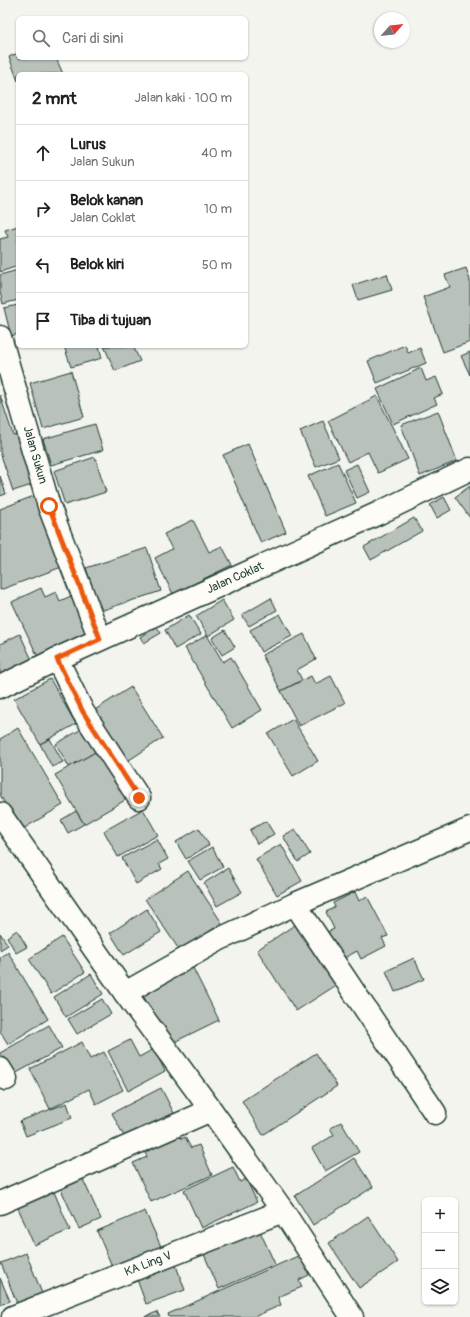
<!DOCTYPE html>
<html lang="id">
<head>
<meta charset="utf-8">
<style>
	:root { --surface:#fff; --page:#f6f6f6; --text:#202124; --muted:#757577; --line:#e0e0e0 }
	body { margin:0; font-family:Pangolin,sans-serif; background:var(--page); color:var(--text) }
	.controls { position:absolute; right:12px; bottom:12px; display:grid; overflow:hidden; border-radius:6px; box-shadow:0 1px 3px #0004 }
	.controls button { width:36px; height:36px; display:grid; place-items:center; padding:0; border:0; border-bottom:1px solid var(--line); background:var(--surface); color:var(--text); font:20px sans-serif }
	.compass { position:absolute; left:374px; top:12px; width:36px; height:36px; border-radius:50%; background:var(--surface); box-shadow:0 1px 3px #0004; rotate:63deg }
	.stop { position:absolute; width:12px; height:12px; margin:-9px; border:3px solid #ea580c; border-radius:50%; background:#fff }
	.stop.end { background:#ea580c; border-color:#fff; box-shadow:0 1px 4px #0008 }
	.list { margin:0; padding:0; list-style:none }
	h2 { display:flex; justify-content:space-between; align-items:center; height:52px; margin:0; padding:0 16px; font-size:17px }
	h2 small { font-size:13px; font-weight:400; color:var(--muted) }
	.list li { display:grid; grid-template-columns:26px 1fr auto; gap:12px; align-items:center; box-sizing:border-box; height:56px; padding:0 16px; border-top:1px solid var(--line) }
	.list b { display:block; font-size:15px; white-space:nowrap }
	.list p { margin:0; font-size:13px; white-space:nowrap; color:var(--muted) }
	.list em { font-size:13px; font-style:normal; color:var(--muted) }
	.icon { flex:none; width:22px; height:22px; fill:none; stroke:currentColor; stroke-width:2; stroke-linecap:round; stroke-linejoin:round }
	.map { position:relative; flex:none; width:470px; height:1317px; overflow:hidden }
	.search { position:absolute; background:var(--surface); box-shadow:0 1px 3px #0004; left:16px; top:16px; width:232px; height:44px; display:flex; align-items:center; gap:10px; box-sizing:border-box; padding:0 14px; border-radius:6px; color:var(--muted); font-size:15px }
	.panel { position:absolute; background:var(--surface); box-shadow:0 1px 3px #0004; left:16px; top:72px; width:232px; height:276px; border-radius:6px }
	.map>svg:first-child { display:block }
</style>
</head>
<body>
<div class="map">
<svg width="470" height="1317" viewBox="0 0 470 1317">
	<rect width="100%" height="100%" fill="#f4f4ef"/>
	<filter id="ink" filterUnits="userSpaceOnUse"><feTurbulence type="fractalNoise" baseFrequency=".025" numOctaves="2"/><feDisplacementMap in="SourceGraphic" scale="8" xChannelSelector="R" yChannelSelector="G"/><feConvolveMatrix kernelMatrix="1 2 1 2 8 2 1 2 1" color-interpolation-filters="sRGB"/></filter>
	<g filter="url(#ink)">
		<!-- building -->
		<g fill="#b9c1bb" stroke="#1f3d34">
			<path d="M18,53V58H56L63,74H18V81L9,57Z"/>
			<path d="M18,226V266L0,272V239L8,237L5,230Z"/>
			<path d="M466,268L470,280V342L443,352L423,297L450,287L445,275Z"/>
			<path d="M18,270V300L3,304L0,292V275Z"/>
			<path d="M387,274L392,290L358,300L353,285Z"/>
			<path d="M18,305V334L11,336L4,308Z"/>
			<path d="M405,345L408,353L420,348L426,363L377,383L368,361Z"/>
			<path d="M64,346H99L102,358L71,367Z"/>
			<path d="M104,346H133L140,361L115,371Z"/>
			<path d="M470,352V375L461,356Z"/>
			<path d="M421,368L426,381L436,377L443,394L434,398L437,404L393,424L377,389Z"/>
			<path d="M71,371L84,417L43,429L30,383Z"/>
			<path d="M0,395L13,435L21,432L38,483L13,491L0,452Z"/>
			<path d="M377,396L408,459L378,473L368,452L348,462L328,421Z"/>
			<path d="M438,411L457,461L420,476L401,425Z"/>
			<path d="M323,421L339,458L316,467L300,431Z"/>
			<path d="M95,424L103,450L51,465L43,439Z"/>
			<path d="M248,444L286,532L261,543L223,455Z"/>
			<path d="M95,457L106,492L65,505L54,471Z"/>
			<path d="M338,463L356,503L325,516L308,476Z"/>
			<path d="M357,464L370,492L357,498L344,470Z"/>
			<path d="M0,476L6,494L0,496Z"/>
			<path d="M470,486V518L455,497Z"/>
			<path d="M39,494L67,565L0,590V509Z"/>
			<path d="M444,497L451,510L437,518L430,505Z"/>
			<path d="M414,518L422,531L371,560L364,547Z"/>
			<path d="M193,520L209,552L222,546L232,565L173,594L155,558L172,549L164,534Z"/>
			<path d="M147,548L161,591L100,611L86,568Z"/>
			<path d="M41,588L45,597L56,592L60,601L73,595L90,632L38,657L12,602Z"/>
			<path d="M271,598L277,610L249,626L242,615Z"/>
			<path d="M222,600L234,620L208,636L196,616Z"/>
			<path d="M280,614L292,636L261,652L250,630Z"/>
			<path d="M189,615L201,634L175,649L165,630Z"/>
			<path d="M157,627L161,633L144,643L140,637Z"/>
			<path d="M225,630L235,647L222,655L212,638Z"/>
			<path d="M20,634L32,660L0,676V644Z"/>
			<path d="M304,634L316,659L297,670L302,680L281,691L262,655Z"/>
			<path d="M207,635L223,662L231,657L262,710L232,728L185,648Z"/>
			<path d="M311,676L315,684L331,676L345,703L299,726L281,691Z"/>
			<path d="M50,679L76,724L40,744L14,699Z"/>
			<path d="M131,687L163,738L123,764L90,713Z"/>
			<path d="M293,719L318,761L293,776L268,734Z"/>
			<path d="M85,727L99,750L69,767L56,744Z"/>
			<path d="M18,728L63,805L21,830L0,795V739Z"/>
			<path d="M50,739L63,762L52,767L40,744Z"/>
			<path d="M99,750L127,799L84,824L55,775Z"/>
			<path d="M143,809L158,835L118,857L104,831Z"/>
			<path d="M76,811L84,824L68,833L61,820Z"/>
			<path d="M266,821L274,834L257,844L250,830Z"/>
			<path d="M199,828L209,845L186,859L176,842Z"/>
			<path d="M295,829L310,854L298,862L283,836Z"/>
			<path d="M157,839L168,859L159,864L162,869L136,884L122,858Z"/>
			<path d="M281,844L302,881L277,895L256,859Z"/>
			<path d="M212,847L223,867L200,880L188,861Z"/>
			<path d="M228,868L242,892L217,906L204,883Z"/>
			<path d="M188,871L222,923L180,951L145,899Z"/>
			<path d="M355,892L359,901L367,896L388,936L382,938L386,946L361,959L357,951L339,961L325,933L334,929L326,912L335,907L333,903Z"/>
			<path d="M147,909L161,932L124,955L110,933Z"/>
			<path d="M299,922L338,984L296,1011L257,950Z"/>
			<path d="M17,930L27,947L16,953L7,937Z"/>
			<path d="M0,933L8,945L0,950Z"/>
			<path d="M62,937L85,972L51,994L29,959Z"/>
			<path d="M8,952L48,1019L8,1044L0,1031V957Z"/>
			<path d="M414,958L424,979L395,992L386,971Z"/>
			<path d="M193,968L219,1020L168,1045L142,993Z"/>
			<path d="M91,974L103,994L66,1017L54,997Z"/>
			<path d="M102,999L111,1014L77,1034L68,1019Z"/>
			<path d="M49,1025L62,1048L11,1076L0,1057V1053Z"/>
			<path d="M130,1040L139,1057L154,1049L165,1071L128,1091L108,1051Z"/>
			<path d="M82,1042L90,1059L104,1052L123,1090L96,1104L89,1089L50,1109L30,1069Z"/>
			<path d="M316,1053L337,1086L263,1135L242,1101Z"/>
			<path d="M161,1088L176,1117L127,1142L112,1113Z"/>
			<path d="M67,1103L72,1118L26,1136L20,1121Z"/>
			<path d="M341,1122L359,1152L325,1171L312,1148L334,1135L330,1128Z"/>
			<path d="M177,1130L181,1139L185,1137L191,1148L199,1145L212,1175L151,1202L133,1163L147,1157L144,1150Z"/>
			<path d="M354,1158L373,1187L313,1225L295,1196Z"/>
			<path d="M233,1167L240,1182L246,1179L257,1202L201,1228L184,1190Z"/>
			<path d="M81,1175L101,1219L79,1229L59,1185Z"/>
			<path d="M52,1187L70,1230L34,1245L16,1203Z"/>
			<path d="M145,1211L163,1251L114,1271L97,1231Z"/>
			<path d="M368,1216L398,1262L359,1288L329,1243Z"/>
			<path d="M258,1227L275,1264L219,1289L203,1252Z"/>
			<path d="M26,1253L43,1296L18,1306L1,1263Z"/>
			<path d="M300,1255L309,1275L299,1280L302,1287L278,1297L281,1305L254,1317H169L168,1314Z"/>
			<path d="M174,1260L185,1290L146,1304L135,1274Z"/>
			<path d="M0,1278L10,1301L0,1305Z"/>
			<path d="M157,1312L160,1317H144Z"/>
		</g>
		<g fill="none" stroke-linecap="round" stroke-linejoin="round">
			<defs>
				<g id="minor">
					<path d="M0,337L49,506L100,639"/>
					<path d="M57,659L83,712L139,798"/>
					<path d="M0,687L57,659L379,513L470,469"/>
					<path d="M0,814L125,993L211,1110L283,1211L352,1317"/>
					<path d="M295,904L435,1113"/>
					<path d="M125,993L220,939L295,904L470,829"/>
					<path d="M0,1069L6,1079"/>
					<path d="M0,1203L211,1110"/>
					<path d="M13,1317L283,1211"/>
				</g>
			</defs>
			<!-- minor casing -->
			<use href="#minor" stroke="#1f3d34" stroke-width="25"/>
			<!-- minor -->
			<use href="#minor" stroke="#fdfcf7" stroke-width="22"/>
		</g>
	</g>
	<g fill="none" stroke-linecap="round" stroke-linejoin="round" filter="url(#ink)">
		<!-- route -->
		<path stroke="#ea580c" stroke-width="5" d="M49,506L100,639L57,659L83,712L139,798"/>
	</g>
	<g text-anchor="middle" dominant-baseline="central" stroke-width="3.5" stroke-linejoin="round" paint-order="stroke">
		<!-- street labels -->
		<g font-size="12" fill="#1f3d34" stroke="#fdfcf7">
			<text transform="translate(35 455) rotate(74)">Jalan Sukun</text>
			<text transform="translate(235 578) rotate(-24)">Jalan Coklat</text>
			<text transform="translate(148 1264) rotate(-21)">KA Ling V</text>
		</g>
	</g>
</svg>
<div class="controls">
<button>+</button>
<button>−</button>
<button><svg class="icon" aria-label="layers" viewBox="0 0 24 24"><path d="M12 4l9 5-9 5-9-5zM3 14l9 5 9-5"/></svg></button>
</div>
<svg class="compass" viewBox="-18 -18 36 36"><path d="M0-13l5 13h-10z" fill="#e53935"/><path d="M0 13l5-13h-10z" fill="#757577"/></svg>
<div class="stop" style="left:49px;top:506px"></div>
<div class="stop end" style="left:139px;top:798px"></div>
<div class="search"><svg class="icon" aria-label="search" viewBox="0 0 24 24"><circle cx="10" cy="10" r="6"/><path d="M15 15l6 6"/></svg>Cari di sini</div>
<section class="panel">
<h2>2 mnt<small>Jalan kaki · 100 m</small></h2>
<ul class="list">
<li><svg class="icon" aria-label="ahead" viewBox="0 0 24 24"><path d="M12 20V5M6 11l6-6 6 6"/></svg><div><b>Lurus</b><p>Jalan Sukun</p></div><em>40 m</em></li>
<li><svg class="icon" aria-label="right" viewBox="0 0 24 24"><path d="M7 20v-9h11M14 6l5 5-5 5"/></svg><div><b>Belok kanan</b><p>Jalan Coklat</p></div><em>10 m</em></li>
<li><svg class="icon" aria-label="left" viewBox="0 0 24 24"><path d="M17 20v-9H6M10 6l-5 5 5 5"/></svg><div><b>Belok kiri</b></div><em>50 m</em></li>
<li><svg class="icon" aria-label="arrive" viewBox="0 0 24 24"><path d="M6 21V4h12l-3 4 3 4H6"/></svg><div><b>Tiba di tujuan</b></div></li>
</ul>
</section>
</div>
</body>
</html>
